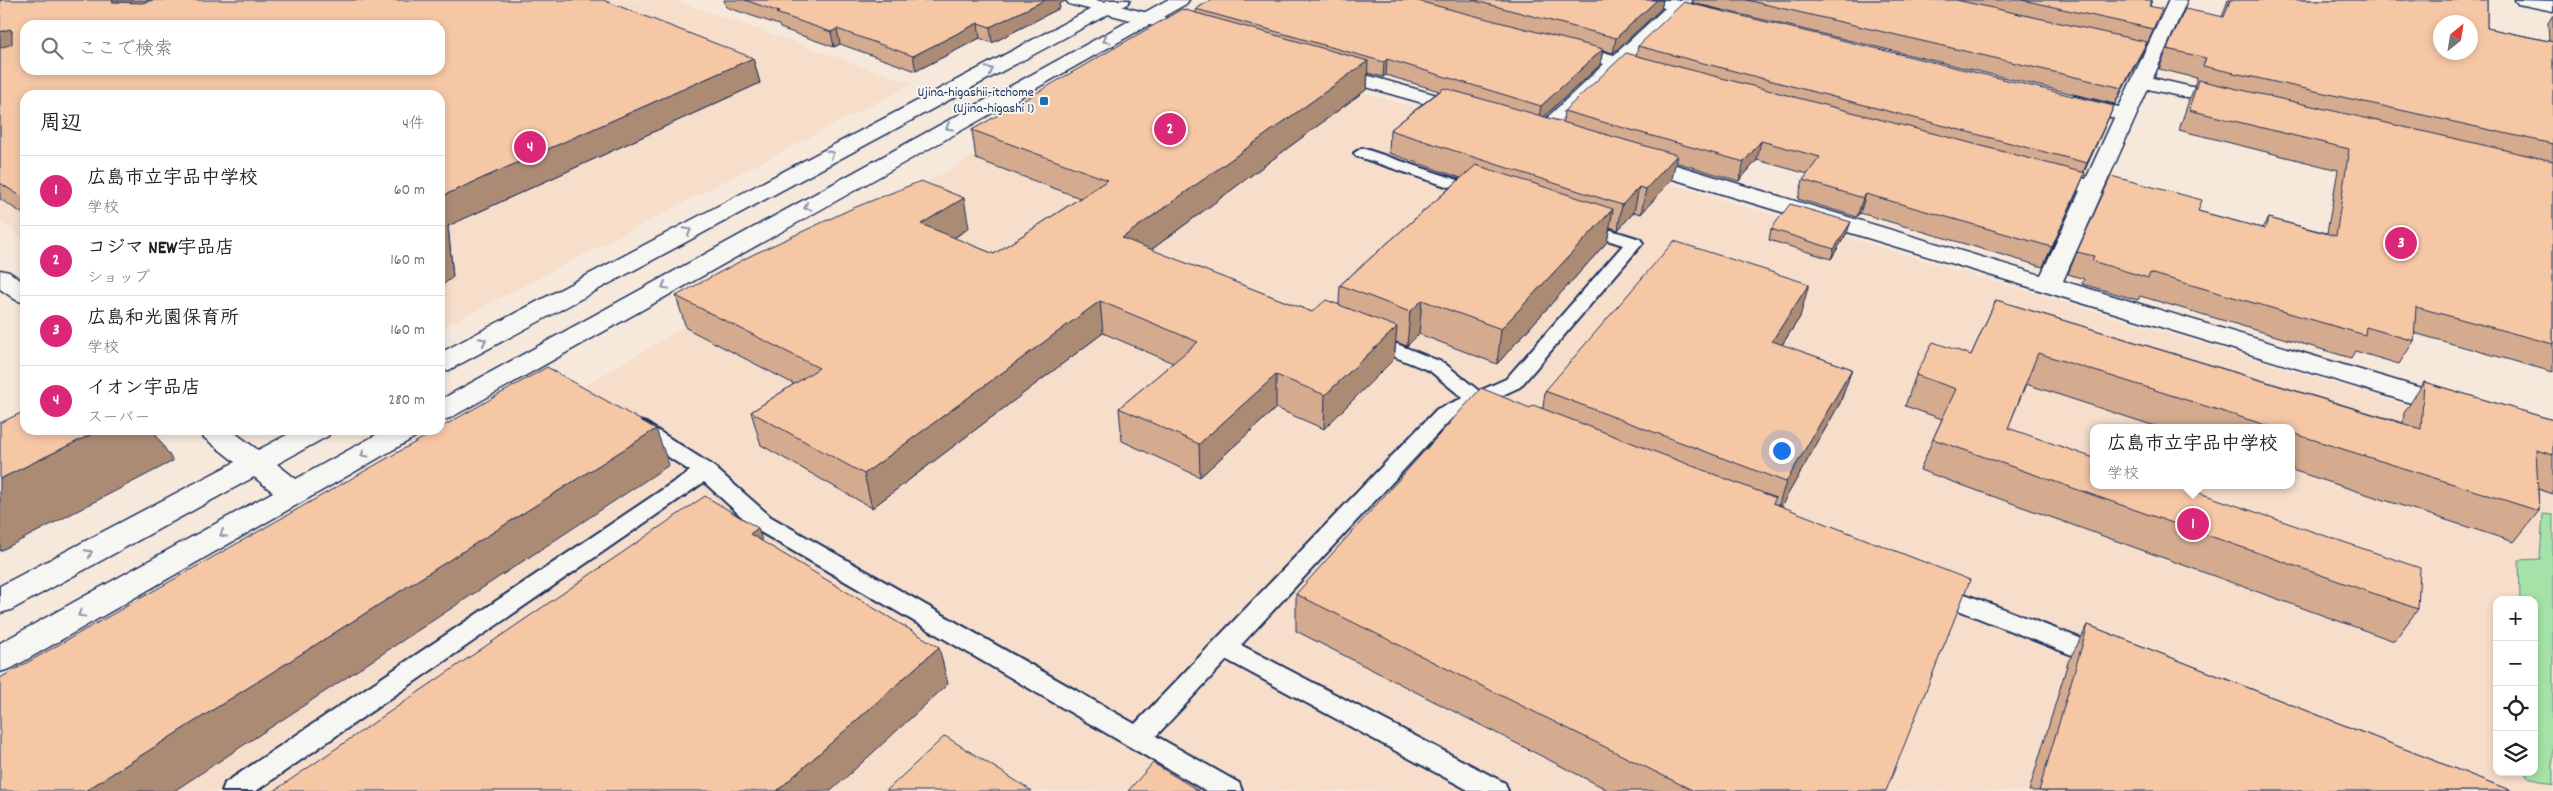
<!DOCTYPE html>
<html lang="ja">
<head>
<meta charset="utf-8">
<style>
	:root { --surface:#fff; --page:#f6f6f6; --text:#222; --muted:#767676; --line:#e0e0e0; --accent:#db2777 }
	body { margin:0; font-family:Dekko,"Klee One",sans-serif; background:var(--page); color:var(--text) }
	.controls { position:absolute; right:15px; bottom:15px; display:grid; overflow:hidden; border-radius:10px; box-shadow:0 2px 8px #0003 }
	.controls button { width:45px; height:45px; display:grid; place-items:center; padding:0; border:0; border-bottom:1px solid var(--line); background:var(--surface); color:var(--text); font:25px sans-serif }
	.compass { position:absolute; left:2433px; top:15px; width:45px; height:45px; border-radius:50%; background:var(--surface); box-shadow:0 2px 8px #0003; rotate:30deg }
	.you { position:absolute; left:1781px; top:450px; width:18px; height:18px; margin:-12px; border:4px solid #fff; border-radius:50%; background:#1a73e8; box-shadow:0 0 0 8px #1a73e833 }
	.badge { display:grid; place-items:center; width:32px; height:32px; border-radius:50%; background:var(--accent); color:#fff; font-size:16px; font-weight:700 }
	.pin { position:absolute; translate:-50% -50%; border:2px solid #fff; box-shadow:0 1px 5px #0006 }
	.popup { position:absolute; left:2090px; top:424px; width:205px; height:65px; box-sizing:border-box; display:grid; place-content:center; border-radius:10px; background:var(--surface); filter:drop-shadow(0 1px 4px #0005); font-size:16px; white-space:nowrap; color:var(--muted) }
	.popup b { font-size:19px; color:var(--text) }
	.popup::after { content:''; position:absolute; left:50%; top:100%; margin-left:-10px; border:10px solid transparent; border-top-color:var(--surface) }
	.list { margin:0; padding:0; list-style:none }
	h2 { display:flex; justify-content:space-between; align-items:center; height:65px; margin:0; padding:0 20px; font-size:21px }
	h2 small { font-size:16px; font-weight:400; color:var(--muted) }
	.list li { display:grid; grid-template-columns:32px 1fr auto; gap:15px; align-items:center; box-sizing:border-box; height:70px; padding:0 20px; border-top:1px solid var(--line) }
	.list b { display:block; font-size:19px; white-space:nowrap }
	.list p { margin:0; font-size:16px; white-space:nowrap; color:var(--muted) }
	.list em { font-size:16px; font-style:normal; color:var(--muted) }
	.icon { flex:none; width:28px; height:28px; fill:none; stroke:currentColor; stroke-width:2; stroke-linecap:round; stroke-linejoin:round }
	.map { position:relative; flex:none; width:2553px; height:791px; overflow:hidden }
	.search { position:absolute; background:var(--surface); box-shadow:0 2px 8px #0003; left:20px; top:20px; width:425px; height:55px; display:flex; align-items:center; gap:12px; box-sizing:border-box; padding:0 18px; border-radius:15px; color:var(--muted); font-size:19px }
	.panel { position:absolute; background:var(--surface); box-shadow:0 2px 8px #0003; left:20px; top:90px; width:425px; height:345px; border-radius:15px }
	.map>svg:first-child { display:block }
</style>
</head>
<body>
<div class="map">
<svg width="2553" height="791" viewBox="0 0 2553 791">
	<rect width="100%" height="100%" fill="#f6e8db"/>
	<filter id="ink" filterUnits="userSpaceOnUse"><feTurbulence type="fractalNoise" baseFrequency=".02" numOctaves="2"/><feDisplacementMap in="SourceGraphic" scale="10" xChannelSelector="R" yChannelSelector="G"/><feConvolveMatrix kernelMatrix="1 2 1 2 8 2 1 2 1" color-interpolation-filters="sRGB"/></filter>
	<g filter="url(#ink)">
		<!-- built -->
		<g fill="#f6decb" fill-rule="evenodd">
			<path d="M243,0H675L912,84L440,329V95H25V239L0,221V80L32,70H440V25Z"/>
			<path d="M1170,39H1186L2553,449V791H0V728L615,368ZM2094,428H2292V485H2094ZM2497,600H2534V772H2497Z"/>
		</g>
		<!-- green -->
		<path fill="#a5e2a8" stroke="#608883" d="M2543,514L2553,515V786L2526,776V772H2534V600H2520L2519,560L2540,559Z"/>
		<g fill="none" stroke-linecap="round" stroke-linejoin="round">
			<defs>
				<g id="service">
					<path d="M1362,148L1485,189L1487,192L1479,197L1356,156L1354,153Z"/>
					<path d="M1582,221L1640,239L1643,243L1520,387L1492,400L1505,413L1502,418C1490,421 1485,415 1475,408L1451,419L1241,645L1505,783L1508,791H1470L1227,660L1156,736L1239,783L1242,791H1206L755,529L704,482L256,791H222L225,783L690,471L632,433L629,428L632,423L639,421L646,423L713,466L771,517L1135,724L1437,409L1463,398L1430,371L1363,344L1360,340L1363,336H1377L1444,363L1479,391L1506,379L1623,245L1576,230L1573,226L1576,222Z"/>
					<path d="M1936,583L2111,650L2114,657L2111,664L2102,667L1928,598L1924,592L1928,586Z"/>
				</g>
				<g id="minor">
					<path d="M1066,0H1096L1203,27L1205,31L1203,35L1196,37L1069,4Z"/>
					<path d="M1644,0H1693L1690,4L1721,11L1724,15L1721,19L1715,20L1681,12L1632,59L1660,67L1663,71L1660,75L1653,77L1622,69L1550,136L1543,138L1536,136L1532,132L1536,128L1604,64L1557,51L1554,47L1557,43L1564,41L1614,55L1665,8L1647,4Z"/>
					<path d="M2169,0H2187L2153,78L2235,97L2238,101L2235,105L2228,107L2148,89L2063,281L2461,400L2465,406L2461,412L2451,415L2441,412L1630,166L1627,161L1630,156L1638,154L1646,156L2041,275L2080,191L2037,180L2034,175L2037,170L2045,168L2086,179L2114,118L2068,106L2065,102L2068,98L2075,96L2119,107Z"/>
					<path d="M2515,0L2553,1V11L2518,4Z"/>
					<path d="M1331,65L1472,105L1475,109L1472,113L1465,115L1324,75L1321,71L1324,67Z"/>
				</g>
				<g id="tertiary">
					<path d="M1108,0H1130L1127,4L449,370L440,372V353Z"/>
					<path d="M1167,0H1189L1186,4L450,418L440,421V400Z"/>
					<path d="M0,270L9,272L25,283V303L16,300L0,289Z"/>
					<path d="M198,430H231L258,450L296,430H332L328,436L277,464L296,479L385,430H421L417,436L12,668L0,672V643L273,492L254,477L11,610L0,613V586L235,462L202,436Z"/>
				</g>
			</defs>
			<!-- service casing -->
			<use href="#service" stroke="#1b2f5e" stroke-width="4"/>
			<!-- minor casing -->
			<use href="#minor" stroke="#1b2f5e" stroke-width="3"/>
			<!-- tertiary casing -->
			<use href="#tertiary" stroke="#1b2f5e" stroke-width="3"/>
			<!-- service -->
			<use href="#service" fill="#f6f6f2" fill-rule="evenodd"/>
			<!-- minor -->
			<use href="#minor" fill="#f6f6f2" fill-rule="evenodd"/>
			<!-- tertiary -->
			<use href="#tertiary" fill="#f6f6f2" fill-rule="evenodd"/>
		</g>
		<!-- wall -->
		<g fill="#d4ab8e" stroke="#1b2f5e" fill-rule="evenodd">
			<path d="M0,0L753,58L760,83L448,226L453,277L25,95V215L0,199Z"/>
			<path d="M724,0H1065V1L1059,4L1060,8L992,43L980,38L916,71L840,44L834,47L780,28L779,25L726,7Z"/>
			<path d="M1211,0H1663L1661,9L1613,53L1603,50L1600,65L1544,117L1563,122L1564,111L1636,56L1638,46L2114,106L2084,172L2077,192L2043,267L1860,213L1857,217L1798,199L1803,180L1808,174L1757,160L1739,181L1675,162L1672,179L1641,214L1634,212L1618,230L1610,227L1607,242L1497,364L1419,334L1407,346L1396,342L1394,359L1324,429L1276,408L1200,477L1122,441L1119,408L1173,363L1103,333L872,508L761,445L751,412L794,384L686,328L676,296L969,228L954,238L994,254L1080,198L976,159L972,130L1196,13V9ZM1368,73L1383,77L1386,75L1439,91L1390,130L1389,153L1461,178L1340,285L1339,304L1312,312L1151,250L1367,89Z"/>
			<path d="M1693,0H2152L2150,6L2156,24L2147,44H2146L2140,57L2115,104L1693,3Z"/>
			<path d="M2228,0H2487V28L2549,41L2548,23L2553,15V372L2414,333V341L2399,364L2355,351L2351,358L2140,296L2138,300L2082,284L2084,279L2068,274L2077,252L2198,211L2262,228L2268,218L2327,233L2338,170L2179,130L2189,100L2195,86H2194L2197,78L2159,69L2167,49L2222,17Z"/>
			<path d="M1771,229L1847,233L1831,259L1769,240Z"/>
			<path d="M1996,300L2403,423L2404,413L2424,382L2553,420V494L2538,489L2539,511L2514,542L2292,470V428H2161L2026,384L2008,428L2418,609L2394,641L1920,470L1933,439L1942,419L1905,406L1916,375L1971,355Z"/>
			<path d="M1800,317L1782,345L1852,369L1840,403L1781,506L1886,791H1610L1296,631V594L1530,408H1543L1545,391Z"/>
			<path d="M2088,625L2512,791H2029L2068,662Z"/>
		</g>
		<!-- shaded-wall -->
		<g fill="#ac8b74" stroke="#1b2f5e">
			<path d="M113,0H176L128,19L112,2Z"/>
			<path d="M1045,0H1065V1L1059,4L1060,8L992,43L990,27Z"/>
			<path d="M1657,0H1663L1661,9L1613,53L1616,38Z"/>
			<path d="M978,23L980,38L916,71L913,56Z"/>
			<path d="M10,29L24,53L0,61V32Z"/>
			<path d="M837,29L840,44L834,47L831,32Z"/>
			<path d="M2147,42L2140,57L2115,104L2122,88Z"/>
			<path d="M1603,49L1600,65L1538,122L1541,106Z"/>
			<path d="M753,58L760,83L448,226L453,277L440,287V197Z"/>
			<path d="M1387,59L1386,75L1383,77L1384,62Z"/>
			<path d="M1368,61L1367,89L1124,270L1122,238Z"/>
			<path d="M2114,106L2108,119L2082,176L2087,163Z"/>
			<path d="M1761,141L1757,160L1739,181L1744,162Z"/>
			<path d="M1677,155L1672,179L1641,214L1646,189Z"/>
			<path d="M2085,173L2077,192L2043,267L2052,247Z"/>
			<path d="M1639,187L1634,212L1618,230L1622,205Z"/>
			<path d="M1866,194L1860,213L1857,217L1863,198Z"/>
			<path d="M964,198L969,228L927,255L921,224Z"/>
			<path d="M1613,209L1607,242L1497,364L1501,329Z"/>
			<path d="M1851,222L1847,233L1831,259L1834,249Z"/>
			<path d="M1809,284L1800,317L1762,375L1772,341Z"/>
			<path d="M1422,300L1419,334L1407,346L1410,312Z"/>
			<path d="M1100,301L1103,333L872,508L864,474Z"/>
			<path d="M1397,327L1394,359L1324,429L1325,395Z"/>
			<path d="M1852,369L1840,403L1775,517L1786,482Z"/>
			<path d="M1276,375V408L1200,477L1199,444Z"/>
			<path d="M656,429L669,465L174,791H85Z"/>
			<path d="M100,430H153L173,461L0,551V479Z"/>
			<path d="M758,528L770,565L750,534Z"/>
			<path d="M939,647L948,684L831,791H777Z"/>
		</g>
		<!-- building -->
		<g fill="#f6c7a5" stroke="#1b2f5e" fill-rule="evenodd">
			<path d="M0,0H113L112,2L142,3L153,0H603L753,58L440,197V95H25V199L0,183V48L12,44V31L10,29L0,32ZM25,25H440V70H25Z"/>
			<path d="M745,0H1045L990,27L978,23L913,56L837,29L831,32L776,13L779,12Z"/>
			<path d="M1211,0H1414L1603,49L1541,106L1387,59L1384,62L1196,9Z"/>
			<path d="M1472,0H1657L1616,38Z"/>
			<path d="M1747,0H1956L2147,42L2122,88Z"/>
			<path d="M2022,0H2152L2149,6L2162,9L2153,29Z"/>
			<path d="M2230,0H2487V28L2553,42V144L2203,66L2206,58L2167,49L2185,9L2224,17ZM2440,22H2470V52H2440Z"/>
			<path d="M1684,2L2114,106L2087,163L1638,46Z"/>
			<path d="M1182,9L1368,61L1122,238L1312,312L1326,300L1397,327L1325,395L1276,375L1199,444L1119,408L1198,342L1100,301L864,474L751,412L819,368L676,296L750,256L851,209L921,181L964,198L921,224L994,254L1108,180L972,130Z"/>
			<path d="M1626,53L2085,173L2052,247L1866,194L1863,198L1803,180L1820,157L1761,141L1744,162L1564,111Z"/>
			<path d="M2198,80L2553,161V344L2416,307L2414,341L2366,327L2365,335L2150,273L2148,278L2145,277L2092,261L2094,256L2077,252L2111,176L2202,200L2198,211L2265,229L2268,218L2336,236L2349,149L2189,110Z"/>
			<path d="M1444,88L1677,155L1646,189L1639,187L1622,205L1390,130Z"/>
			<path d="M1476,165L1613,209L1501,329L1422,300L1410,312L1340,285Z"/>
			<path d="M1790,204L1851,222L1834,249L1771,229Z"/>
			<path d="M1674,241L1809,284L1772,341L1852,369L1786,482L1545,391Z"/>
			<path d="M1996,300L2421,429L2424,382L2553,420V455L2536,450L2539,511L2292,433V428H2275L2038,353L2008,428L2094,458V485H2176L2420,568L2418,609L1933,439L1956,389L1916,375L1933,342L1971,355Z"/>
			<path d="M547,367L656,429L85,791H0V678L437,430H440V428Z"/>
			<path d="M1481,388L1530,408L1533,405L1776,498L1773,503L1970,580L1886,791H1694L1296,594Z"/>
			<path d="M25,411V430H100L0,479V423Z"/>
			<path d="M705,496L758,528L750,534L939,647L777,791H274Z"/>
			<path d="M2088,625L2512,791H2039Z"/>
			<path d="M945,736L1032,791H886Z"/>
			<path d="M1153,763L1199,791H1128Z"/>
		</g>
		<!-- one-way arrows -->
		<defs><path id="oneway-chevron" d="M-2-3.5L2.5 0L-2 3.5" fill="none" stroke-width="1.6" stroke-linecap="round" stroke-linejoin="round" transform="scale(1.25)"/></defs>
		<g stroke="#8892a8">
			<use href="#oneway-chevron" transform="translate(1106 40) rotate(151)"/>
			<use href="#oneway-chevron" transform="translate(990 70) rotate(-28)"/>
			<use href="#oneway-chevron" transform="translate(949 127) rotate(151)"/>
			<use href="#oneway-chevron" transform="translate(831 154) rotate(-28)"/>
			<use href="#oneway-chevron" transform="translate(807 207) rotate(151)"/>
			<use href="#oneway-chevron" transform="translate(688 231) rotate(-28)"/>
			<use href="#oneway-chevron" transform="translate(665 286) rotate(151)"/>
			<use href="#oneway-chevron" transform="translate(483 341) rotate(-28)"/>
			<use href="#oneway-chevron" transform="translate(364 454) rotate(150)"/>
			<use href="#oneway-chevron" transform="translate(223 534) rotate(151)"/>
			<use href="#oneway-chevron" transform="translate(89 553) rotate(-28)"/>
			<use href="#oneway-chevron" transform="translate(81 614) rotate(151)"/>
		</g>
	</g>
	<!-- markers -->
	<rect fill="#1f6fb2" stroke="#f6f6f2" stroke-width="2" x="1039" y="96" width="10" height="10" rx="2.5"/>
	<g text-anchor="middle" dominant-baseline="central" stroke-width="4" stroke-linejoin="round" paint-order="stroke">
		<!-- far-poi labels -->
		<g font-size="14" fill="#1b2f5e" stroke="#f6f6f2" text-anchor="end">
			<text x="1034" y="93">Ujina-higashii-itchome<tspan x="1034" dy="16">(Ujina-higashi 1)</tspan></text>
		</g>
	</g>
</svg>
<div class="controls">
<button>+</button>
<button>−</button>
<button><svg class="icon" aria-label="locate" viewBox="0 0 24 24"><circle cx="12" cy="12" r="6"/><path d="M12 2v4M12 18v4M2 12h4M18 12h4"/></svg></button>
<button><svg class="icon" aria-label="layers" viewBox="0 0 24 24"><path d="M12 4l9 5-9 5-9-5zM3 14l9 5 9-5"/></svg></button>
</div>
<svg class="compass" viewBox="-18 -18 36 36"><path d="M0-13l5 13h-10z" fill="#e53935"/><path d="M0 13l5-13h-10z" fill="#767676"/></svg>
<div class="you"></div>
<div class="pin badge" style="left:2193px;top:524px">1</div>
<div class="popup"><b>広島市立宇品中学校</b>学校</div>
<div class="pin badge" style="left:1170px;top:129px">2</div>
<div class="pin badge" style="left:2401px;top:243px">3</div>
<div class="pin badge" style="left:530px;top:147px">4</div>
<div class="search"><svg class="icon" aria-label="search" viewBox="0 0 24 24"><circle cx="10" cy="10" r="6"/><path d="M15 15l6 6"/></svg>ここで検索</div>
<section class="panel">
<h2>周辺<small>4件</small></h2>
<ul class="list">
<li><span class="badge">1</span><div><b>広島市立宇品中学校</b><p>学校</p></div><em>60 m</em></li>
<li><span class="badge">2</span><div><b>コジマ NEW宇品店</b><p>ショップ</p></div><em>160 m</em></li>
<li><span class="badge">3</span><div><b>広島和光園保育所</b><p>学校</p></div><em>160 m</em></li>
<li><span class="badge">4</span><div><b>イオン宇品店</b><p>スーパー</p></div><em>280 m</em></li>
</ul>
</section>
</div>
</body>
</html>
